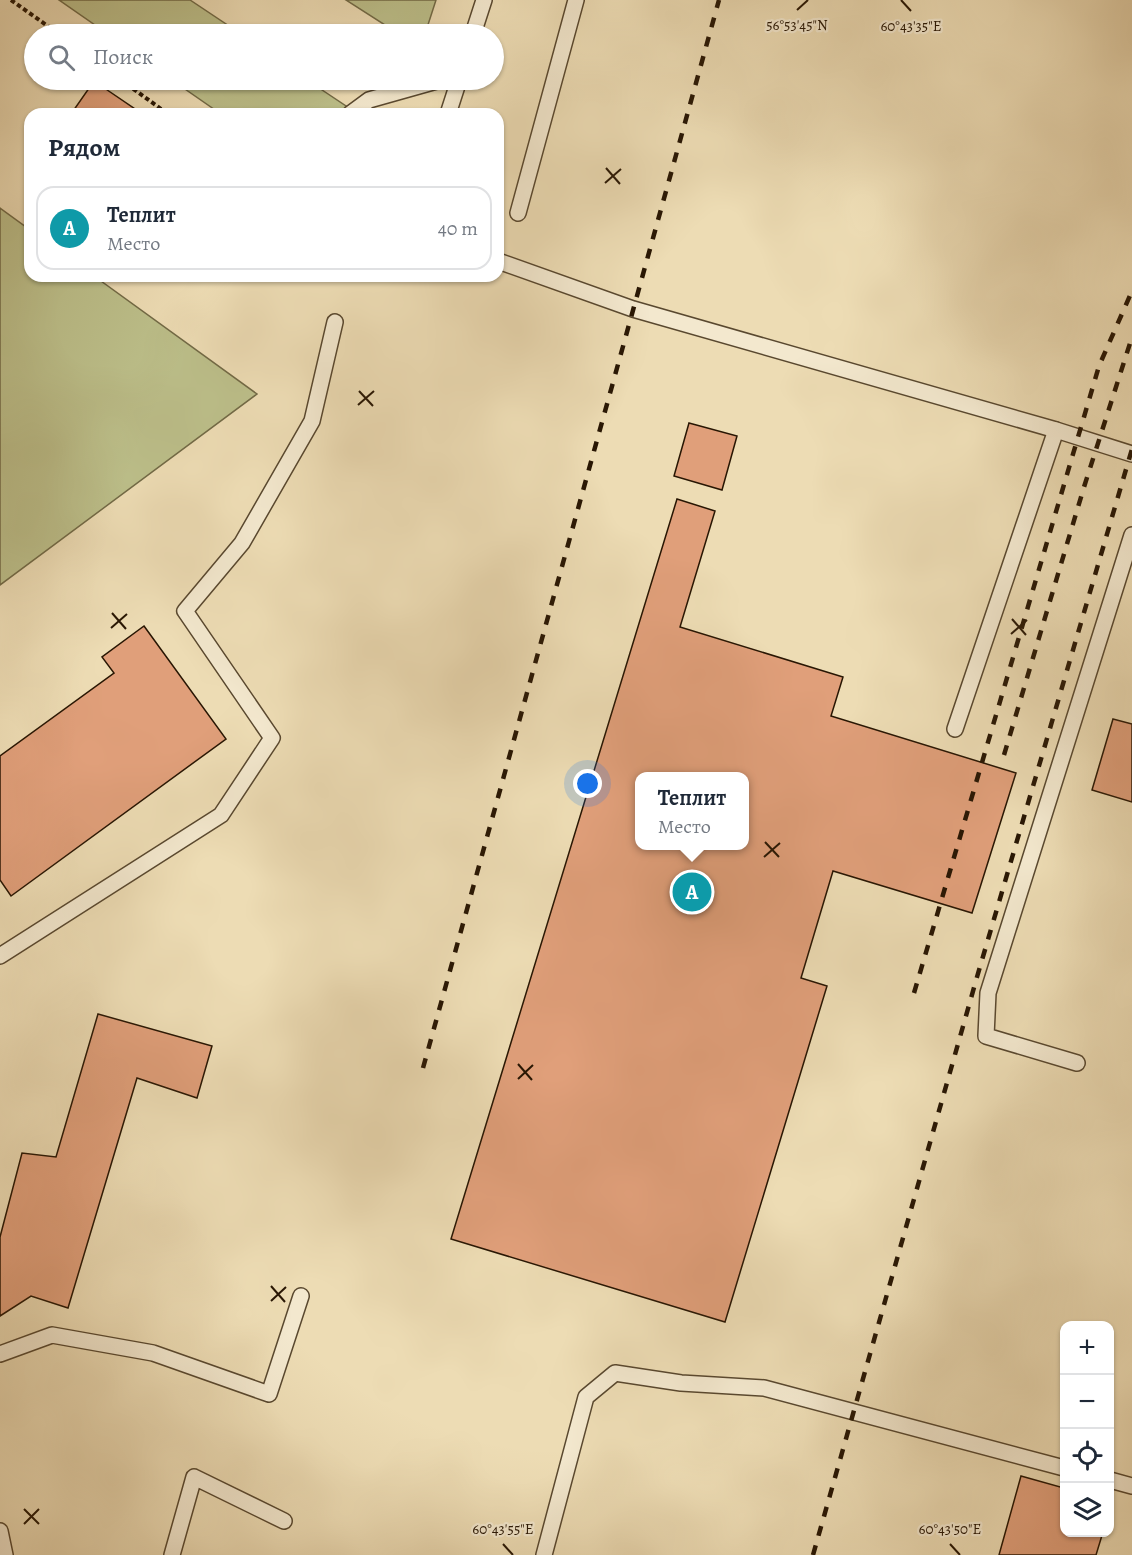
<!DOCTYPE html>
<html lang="ru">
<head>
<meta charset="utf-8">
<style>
	:root { --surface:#fff; --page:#f6f6f7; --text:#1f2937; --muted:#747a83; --line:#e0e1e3; --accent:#8f2418 }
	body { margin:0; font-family:Alegreya,serif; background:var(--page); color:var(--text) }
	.controls { position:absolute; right:18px; bottom:18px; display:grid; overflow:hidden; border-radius:12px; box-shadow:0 2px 4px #0004 }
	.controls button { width:54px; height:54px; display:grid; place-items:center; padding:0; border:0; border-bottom:2px solid var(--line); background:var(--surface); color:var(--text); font:30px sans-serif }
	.you { position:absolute; left:588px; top:784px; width:21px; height:21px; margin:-15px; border:4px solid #fff; border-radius:50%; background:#1a73e8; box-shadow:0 0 0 9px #1a73e833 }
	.badge { display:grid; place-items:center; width:39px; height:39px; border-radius:50%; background:var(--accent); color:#fff; font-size:20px; font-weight:700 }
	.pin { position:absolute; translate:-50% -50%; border:3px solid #fff; box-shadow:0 2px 6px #0006 }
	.popup { position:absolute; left:635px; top:772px; width:114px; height:78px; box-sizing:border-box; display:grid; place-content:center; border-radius:12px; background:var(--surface); filter:drop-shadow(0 2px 4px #0005); font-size:20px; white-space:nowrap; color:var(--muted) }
	.popup b { font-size:22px; color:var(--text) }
	.popup::after { content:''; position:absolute; left:50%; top:100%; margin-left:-12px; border:12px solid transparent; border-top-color:var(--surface) }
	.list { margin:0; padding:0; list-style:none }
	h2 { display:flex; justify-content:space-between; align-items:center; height:78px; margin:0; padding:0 24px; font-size:26px }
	h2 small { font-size:20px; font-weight:400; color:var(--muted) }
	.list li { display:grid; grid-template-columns:39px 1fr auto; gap:18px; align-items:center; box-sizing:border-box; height:84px; margin:0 12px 12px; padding:0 12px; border:2px solid var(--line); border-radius:18px }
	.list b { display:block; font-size:22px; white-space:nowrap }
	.list p { margin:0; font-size:20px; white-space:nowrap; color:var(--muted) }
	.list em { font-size:20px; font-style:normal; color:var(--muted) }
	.icon { flex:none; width:33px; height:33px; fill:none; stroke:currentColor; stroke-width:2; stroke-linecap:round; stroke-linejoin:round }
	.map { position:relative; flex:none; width:1132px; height:1555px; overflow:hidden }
	.search { position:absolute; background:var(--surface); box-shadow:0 2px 4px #0004; left:24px; top:24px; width:480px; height:66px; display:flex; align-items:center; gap:15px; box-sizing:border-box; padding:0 21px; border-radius:33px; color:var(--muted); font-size:22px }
	.panel { position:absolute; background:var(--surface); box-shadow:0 2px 4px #0004; left:24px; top:108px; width:480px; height:174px; border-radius:18px }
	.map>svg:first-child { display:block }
</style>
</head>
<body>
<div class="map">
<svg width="1132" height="1555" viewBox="0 0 1132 1555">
	<rect width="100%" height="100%" fill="#eddcb4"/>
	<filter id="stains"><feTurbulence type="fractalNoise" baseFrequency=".00333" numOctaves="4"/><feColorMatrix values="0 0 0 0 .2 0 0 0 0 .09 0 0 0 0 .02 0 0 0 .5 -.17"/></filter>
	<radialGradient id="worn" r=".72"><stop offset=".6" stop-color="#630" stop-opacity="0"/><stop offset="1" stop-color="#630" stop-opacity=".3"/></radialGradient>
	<!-- green -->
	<g fill="#bcbf8a" stroke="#726a46" stroke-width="1.5">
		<path d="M59,0H190L241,34H108Z"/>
		<path d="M346,0H436L425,34H399Z"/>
		<path d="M172,80H307L358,114H221Z"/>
		<path d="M0,208L30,230V276H94L257,394L0,585Z"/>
	</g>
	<!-- building -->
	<g fill="#e09f7a" stroke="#281603" stroke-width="1.5" fill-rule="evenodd">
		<path d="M94,81L135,109L131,114H71Z"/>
		<path d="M689,423L737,436L722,490L674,476Z"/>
		<path d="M677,499L715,511L680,627L843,677L831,716L1016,773L972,913L833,871L801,978L827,986L725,1322L451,1239ZM640,776H744V846H640Z"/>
		<path d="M144,626L226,739L11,896L0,880V756L114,673L102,657Z"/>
		<path d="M1113,719L1132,724V802L1092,790Z"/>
		<path d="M98,1014L212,1046L197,1098L137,1078L68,1308L31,1296L0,1316V1237L22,1153L56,1157Z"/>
		<path d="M1021,1476L1064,1488V1532H1103L1096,1555H999Z"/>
	</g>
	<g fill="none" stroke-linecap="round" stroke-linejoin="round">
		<defs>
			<g id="service">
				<path d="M473,34L484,0"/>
				<path d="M350,114L369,100L440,80"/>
				<path d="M448,114L459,80"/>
				<path d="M518,213L576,0"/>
				<path d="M498,261L633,309L1056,430L1132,454"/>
				<path d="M955,729L1056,430"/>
				<path d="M0,956L221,815L272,738L185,611L242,543L312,421L335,322"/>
				<path d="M1077,1063L986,1036L988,993L1132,535"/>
				<path d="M0,1354L52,1335L153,1353L269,1394L301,1296"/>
				<path d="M1110,1480L1132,1486"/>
				<path d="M0,1531L5,1555"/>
				<path d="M172,1555L194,1477L284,1521"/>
				<path d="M544,1555L586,1397L615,1373L681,1383L764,1388L1064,1468"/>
			</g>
		</defs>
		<!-- service casing -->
		<use href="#service" stroke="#59482f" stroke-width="18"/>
		<!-- path -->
		<g stroke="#281603" stroke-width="4" stroke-dasharray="4.5 3" stroke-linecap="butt">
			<path d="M11,0L59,34"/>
			<path d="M121,80L168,114"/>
		</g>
		<!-- service -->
		<use href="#service" stroke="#f3e8ce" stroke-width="15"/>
		<!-- rail -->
		<g stroke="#281603" stroke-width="4.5" stroke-dasharray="10 10" stroke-linecap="butt">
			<path d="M1004,755L1084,487L1132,337"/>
			<path d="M914,993L1099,366L1132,291"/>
			<path d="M423,1068L719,0"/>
			<path d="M813,1555L977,977L1132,449"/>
		</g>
	</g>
	<!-- ticks -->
	<path fill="none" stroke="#281603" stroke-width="2" d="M901,0L911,11M797,10L808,0M606,168L620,184M605,183L621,169M359,391L373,406M358,405L374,391M112,613L126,629M1012,619L1026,635M111,628L127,614M1011,634L1027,620M765,842L779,857M764,857L780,843M518,1064L532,1080M518,1079L533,1065M271,1286L285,1302M271,1301L286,1287M24,1509L39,1524M24,1524L39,1509M503,1544L513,1555M950,1544L960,1555"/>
	<g font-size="15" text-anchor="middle" fill="#281603" stroke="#f3e8ce" stroke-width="4.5" stroke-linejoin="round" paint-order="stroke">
		<text x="797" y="30">56°53'45"N</text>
		<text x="911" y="31">60°43'35"E</text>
		<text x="503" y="1534">60°43'55"E</text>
		<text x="950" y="1534">60°43'50"E</text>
	</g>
	<rect width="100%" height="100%" filter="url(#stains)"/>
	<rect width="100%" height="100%" fill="url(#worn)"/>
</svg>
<div class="controls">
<button>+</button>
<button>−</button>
<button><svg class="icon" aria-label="locate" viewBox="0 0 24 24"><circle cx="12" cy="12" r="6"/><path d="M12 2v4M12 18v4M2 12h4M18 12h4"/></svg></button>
<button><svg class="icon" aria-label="layers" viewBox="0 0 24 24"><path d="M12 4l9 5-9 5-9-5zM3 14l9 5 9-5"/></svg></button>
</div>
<div class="you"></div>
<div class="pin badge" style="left:692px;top:892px;background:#0f9aa8">A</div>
<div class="popup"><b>Теплит</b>Место</div>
<div class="search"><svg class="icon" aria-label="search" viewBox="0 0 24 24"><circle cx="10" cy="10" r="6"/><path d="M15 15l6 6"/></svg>Поиск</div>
<section class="panel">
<h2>Рядом<small></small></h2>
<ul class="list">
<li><span class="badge" style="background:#0f9aa8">A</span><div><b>Теплит</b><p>Место</p></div><em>40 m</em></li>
</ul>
</section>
</div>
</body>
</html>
